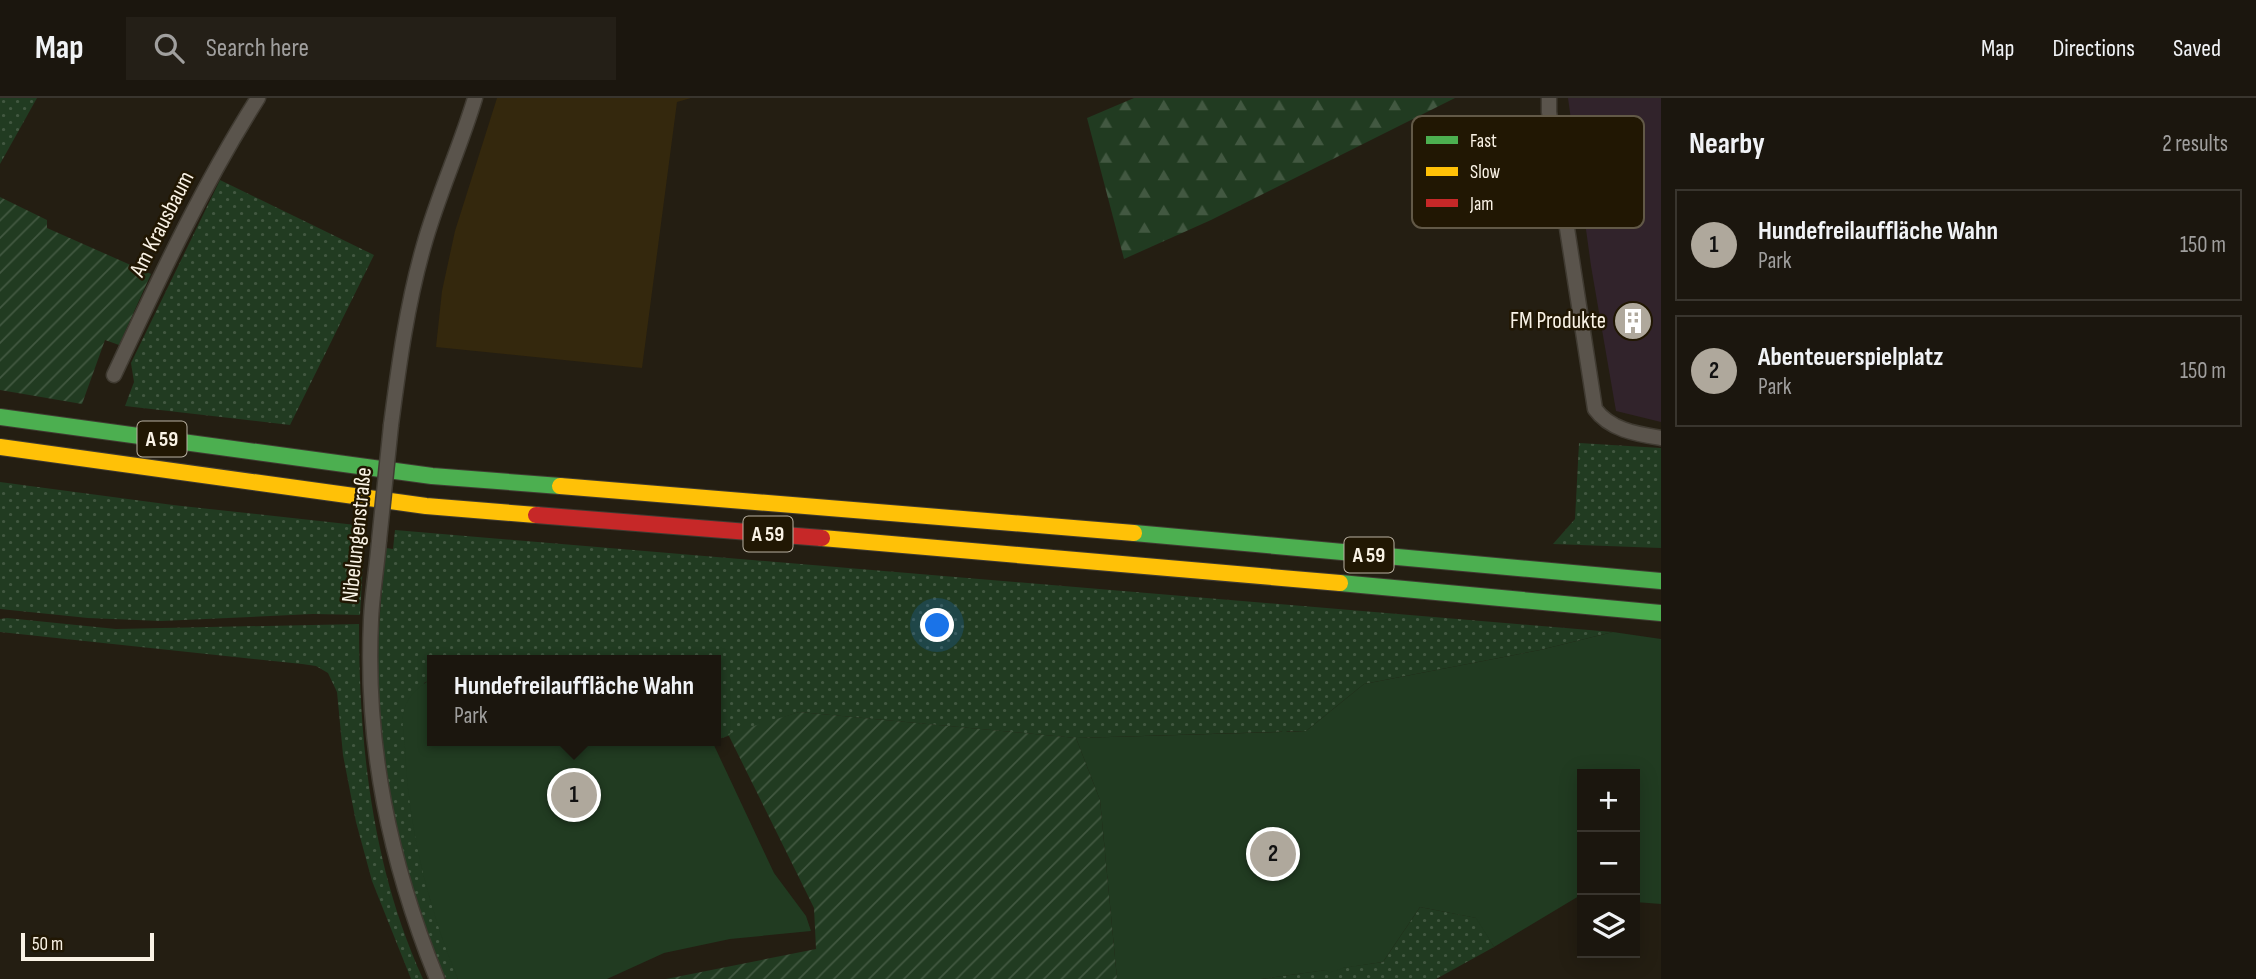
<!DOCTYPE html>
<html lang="en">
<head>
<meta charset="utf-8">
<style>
	:root { --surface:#1b160e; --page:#241f17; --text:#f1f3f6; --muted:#a09f9e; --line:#39352e; --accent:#afa89c }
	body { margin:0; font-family:"Sofia Sans Condensed",sans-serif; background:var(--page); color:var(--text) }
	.controls { position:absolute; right:21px; bottom:21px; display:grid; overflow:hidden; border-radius:0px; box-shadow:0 4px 18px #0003 }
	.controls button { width:63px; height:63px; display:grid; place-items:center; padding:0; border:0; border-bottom:2px solid var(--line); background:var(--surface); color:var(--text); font:35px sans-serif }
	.scale { position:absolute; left:21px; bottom:18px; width:133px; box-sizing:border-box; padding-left:7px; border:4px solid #faf3e6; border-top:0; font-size:19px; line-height:24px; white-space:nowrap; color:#faf3e6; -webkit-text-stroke:5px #211703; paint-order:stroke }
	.you { position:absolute; left:938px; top:528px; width:24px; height:24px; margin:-18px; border:5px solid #fff; border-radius:50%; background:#1a73e8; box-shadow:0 0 0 10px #1a73e833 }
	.badge { display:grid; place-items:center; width:46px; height:46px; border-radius:50%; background:var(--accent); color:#111; font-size:23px; font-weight:700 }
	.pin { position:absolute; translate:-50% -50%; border:4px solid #fff; box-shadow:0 2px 7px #0006 }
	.popup { position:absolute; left:427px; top:557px; width:294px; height:91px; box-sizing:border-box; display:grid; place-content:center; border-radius:0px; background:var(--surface); filter:drop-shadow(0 2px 5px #0005); font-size:23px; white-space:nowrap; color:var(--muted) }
	.popup b { font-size:26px; color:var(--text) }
	.popup::after { content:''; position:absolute; left:50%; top:100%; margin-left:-14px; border:14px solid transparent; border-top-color:var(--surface) }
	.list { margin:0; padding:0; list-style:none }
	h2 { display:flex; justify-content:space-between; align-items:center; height:91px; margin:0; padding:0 28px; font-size:30px }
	h2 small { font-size:23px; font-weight:400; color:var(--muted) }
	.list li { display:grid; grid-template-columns:46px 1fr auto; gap:21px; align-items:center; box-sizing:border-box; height:112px; margin:0 14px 14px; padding:0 14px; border:2px solid var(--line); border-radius:0px }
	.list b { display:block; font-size:26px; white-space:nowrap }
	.list p { margin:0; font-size:23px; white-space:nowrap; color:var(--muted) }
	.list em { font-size:23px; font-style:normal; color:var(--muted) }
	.icon { flex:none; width:38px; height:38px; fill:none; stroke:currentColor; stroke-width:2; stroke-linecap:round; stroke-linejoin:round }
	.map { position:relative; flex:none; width:1661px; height:881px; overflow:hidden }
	header { display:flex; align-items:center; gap:42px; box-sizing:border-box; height:98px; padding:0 35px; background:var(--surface); border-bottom:2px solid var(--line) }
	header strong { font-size:33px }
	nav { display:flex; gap:38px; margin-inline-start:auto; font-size:24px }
	.search { width:490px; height:63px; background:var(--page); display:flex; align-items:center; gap:18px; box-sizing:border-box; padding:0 24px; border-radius:0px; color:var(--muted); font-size:26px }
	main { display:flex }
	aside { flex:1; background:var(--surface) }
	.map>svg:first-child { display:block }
</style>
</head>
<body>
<header>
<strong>Map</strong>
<div class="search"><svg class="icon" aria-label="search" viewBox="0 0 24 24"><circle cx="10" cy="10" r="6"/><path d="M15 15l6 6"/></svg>Search here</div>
<nav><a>Map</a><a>Directions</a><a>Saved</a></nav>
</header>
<main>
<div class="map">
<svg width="1661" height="881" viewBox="0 0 1661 881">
	<defs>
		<pattern id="grass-dots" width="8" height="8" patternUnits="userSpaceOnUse" patternTransform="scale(1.75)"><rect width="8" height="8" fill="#213b21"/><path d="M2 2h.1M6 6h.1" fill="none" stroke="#425841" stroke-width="1.8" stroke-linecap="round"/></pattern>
		<pattern id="forest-firs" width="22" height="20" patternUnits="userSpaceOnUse" patternTransform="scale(1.75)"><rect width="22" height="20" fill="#213b21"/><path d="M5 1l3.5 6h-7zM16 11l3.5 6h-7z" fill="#425841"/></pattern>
		<pattern id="garden-furrows" width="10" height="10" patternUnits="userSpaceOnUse" patternTransform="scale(1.75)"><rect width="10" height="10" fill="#213b21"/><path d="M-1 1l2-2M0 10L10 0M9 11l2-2" fill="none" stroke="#425841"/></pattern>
	</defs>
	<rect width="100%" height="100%" fill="#241e12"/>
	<!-- built -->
	<path fill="#34280d" d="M497,0H691L677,4L642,270L436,249L442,193L455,133Z"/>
	<!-- industrial -->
	<path fill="#31232b" d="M1568,0H1661V324L1616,313L1591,168Z"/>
	<!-- grass -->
	<g fill="url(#grass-dots)">
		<path d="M0,0H37L0,66Z"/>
		<path d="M220,82L374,157L290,327L125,308L134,284L131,265Z"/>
		<path d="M1579,345L1661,350V450L1553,446L1575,421Z"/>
		<path d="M0,384L173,407L365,428L360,517L313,516L161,523L88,520L0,511Z"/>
		<path d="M395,432L1613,534L1540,552L1364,586L1306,633L1076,640L799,614L716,642V562H432V581L424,585L415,732L430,800L458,881H446C399,770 373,651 379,531C380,504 384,477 386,450L393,451Z"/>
		<path d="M7,520L116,531L359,526C359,647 372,769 423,881H411L372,783L356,724L343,657L337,594L328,575L316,568L302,566L0,534V521Z"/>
		<path d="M1420,809L1477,820L1494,849L1436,881H1261L1383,864Z"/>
	</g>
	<!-- forest -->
	<path fill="url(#forest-firs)" d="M1134,0H1455L1211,122L1124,161L1087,20Z"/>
	<!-- park -->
	<g fill="#213b21">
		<path d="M1613,534L1661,541V806L1635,804V676H1582V798H1579L1494,849L1476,820L1420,809L1383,864L1343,870L1329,875L1327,872L1261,881H1117L1100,702L1076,640L1282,634L1283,629L1287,634L1306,633L1364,586L1540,552Z"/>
		<path d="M432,581V643H712L774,775L806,818L811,833L730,841L664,855L607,881H458C428,809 408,728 405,650C404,638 401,623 404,612C408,597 420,587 432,581Z"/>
	</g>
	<!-- garden -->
	<g fill="url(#garden-furrows)">
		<path d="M0,99L47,122V130L151,176L119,247L105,242L82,306L0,292Z"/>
		<path d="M799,614L1076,640L1100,702L1117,881H666L816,851L814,810L728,636Z"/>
	</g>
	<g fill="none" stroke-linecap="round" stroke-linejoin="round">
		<defs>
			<g id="street">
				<path d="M1549,0V14L1595,311C1610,332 1637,336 1661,340"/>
				<path d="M114,277C158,183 202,88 258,0"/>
				<path d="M391,327C399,266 407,206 424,147C438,97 460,50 475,0"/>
				<path d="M379,443C377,469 372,496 371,522C365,648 390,765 437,881"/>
			</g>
			<g id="fast">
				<path d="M0,319L432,378L560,388"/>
				<path d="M1134,435L1661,483"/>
				<path d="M1340,485L1661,515"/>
			</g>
			<g id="slow">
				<path d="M0,349L426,408L536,417"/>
				<path d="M560,388L1134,435"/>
				<path d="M822,440L1340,485"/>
			</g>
			<path id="jam" d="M536,417L822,440"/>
		</defs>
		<!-- street casing -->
		<use href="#street" stroke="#403b32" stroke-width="17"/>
		<!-- fast casing -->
		<use href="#fast" stroke="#403b32" stroke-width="18"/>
		<!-- slow casing -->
		<use href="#slow" stroke="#403b32" stroke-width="18"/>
		<!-- jam casing -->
		<use href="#jam" stroke="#403b32" stroke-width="18"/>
		<!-- street -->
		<use href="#street" stroke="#5a544c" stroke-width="14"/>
		<!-- fast -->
		<use href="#fast" stroke="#4caf50" stroke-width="16"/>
		<!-- slow -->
		<use href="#slow" stroke="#ffc107" stroke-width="16"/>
		<!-- jam -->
		<use href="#jam" stroke="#c62828" stroke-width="16"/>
		<defs>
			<path id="street-bridge" d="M379,443L391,327"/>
		</defs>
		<!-- street-bridge casing -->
		<use href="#street-bridge" stroke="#403b32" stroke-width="17" stroke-linecap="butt"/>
		<!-- street-bridge -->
		<use href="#street-bridge" stroke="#5a544c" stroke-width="14"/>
	</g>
	<!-- icons -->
	<defs>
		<symbol id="building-disc" viewBox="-11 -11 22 22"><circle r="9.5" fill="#afa89c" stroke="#211703"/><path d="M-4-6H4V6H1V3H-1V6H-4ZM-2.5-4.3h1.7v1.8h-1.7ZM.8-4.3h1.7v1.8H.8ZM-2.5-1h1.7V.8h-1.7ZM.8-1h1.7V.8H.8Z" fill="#fff"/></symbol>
	</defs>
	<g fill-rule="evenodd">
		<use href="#building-disc" x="1611" y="201" width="44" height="44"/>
	</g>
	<g text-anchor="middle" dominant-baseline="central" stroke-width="5" stroke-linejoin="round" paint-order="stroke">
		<!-- shield labels -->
		<g fill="#211703" stroke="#b9b1a2" stroke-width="2">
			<rect x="137.5" y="323.5" width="49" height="35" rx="5"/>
			<rect x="743.5" y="418.5" width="49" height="35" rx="5"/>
			<rect x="1344.5" y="439.5" width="49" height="35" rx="5"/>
		</g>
		<g font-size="21" font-weight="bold" fill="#faf3e6">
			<text x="162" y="341">A 59</text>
			<text x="768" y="436">A 59</text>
			<text x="1369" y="457">A 59</text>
		</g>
		<!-- street labels -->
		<g font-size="23" fill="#faf3e6" stroke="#211703">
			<text transform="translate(162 126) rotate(-63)">Am Krausbaum</text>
			<text transform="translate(357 437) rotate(-84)">Nibelungenstraße</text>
		</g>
		<!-- poi labels -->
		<g font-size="23" fill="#faf3e6" stroke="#211703" text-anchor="end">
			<text x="1606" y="223">FM Produkte</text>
		</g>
	</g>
	<!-- legend -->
	<rect x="1412" y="18" width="232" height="112" rx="10" fill="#211703" stroke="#625947" stroke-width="2"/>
	<rect x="1426" y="38" width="32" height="8" fill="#4caf50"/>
	<rect x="1426" y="69" width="32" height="9" fill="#ffc107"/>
	<rect x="1426" y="101" width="32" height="8" fill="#c62828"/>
	<g font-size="19" fill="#faf3e6">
		<text x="1470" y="49">Fast</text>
		<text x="1470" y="80">Slow</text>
		<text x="1470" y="112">Jam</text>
	</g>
</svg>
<div class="controls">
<button>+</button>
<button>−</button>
<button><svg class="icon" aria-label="layers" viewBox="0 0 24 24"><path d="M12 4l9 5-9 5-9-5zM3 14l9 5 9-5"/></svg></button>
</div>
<div class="scale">50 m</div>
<div class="you"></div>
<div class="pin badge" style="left:574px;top:697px">1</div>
<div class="popup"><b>Hundefreilauffläche Wahn</b>Park</div>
<div class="pin badge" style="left:1273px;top:756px">2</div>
</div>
<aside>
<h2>Nearby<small>2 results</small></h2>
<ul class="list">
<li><span class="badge">1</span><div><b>Hundefreilauffläche Wahn</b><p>Park</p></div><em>150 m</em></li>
<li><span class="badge">2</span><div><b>Abenteuerspielplatz</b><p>Park</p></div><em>150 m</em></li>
</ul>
</aside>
</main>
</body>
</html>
